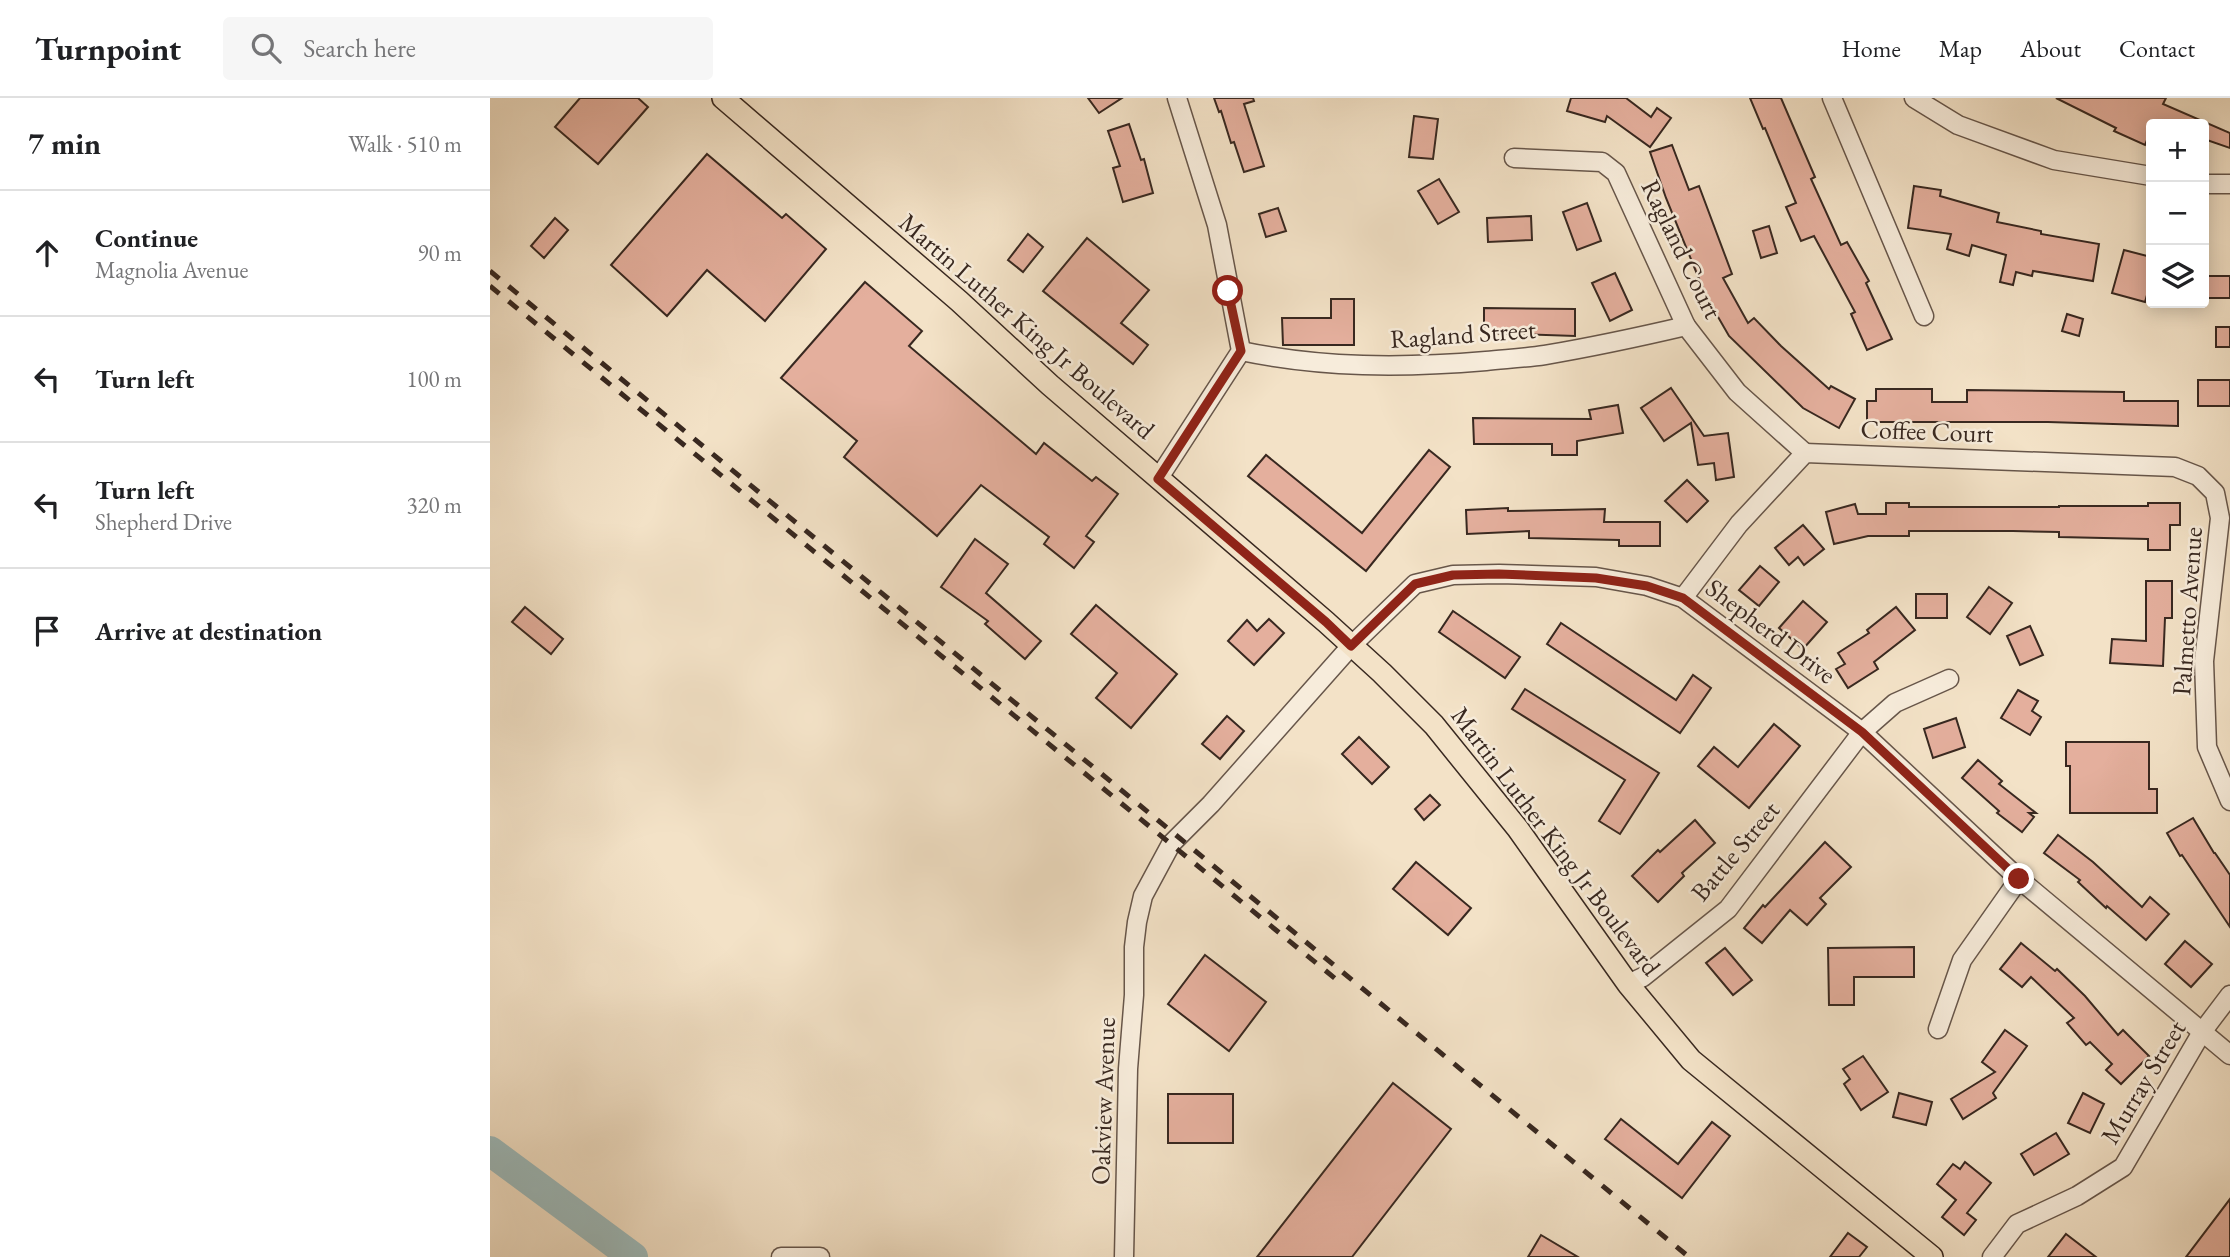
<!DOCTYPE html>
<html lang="en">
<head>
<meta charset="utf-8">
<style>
	:root { --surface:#fff; --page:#f6f6f6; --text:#202124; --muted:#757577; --line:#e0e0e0 }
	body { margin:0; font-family:"EB Garamond",serif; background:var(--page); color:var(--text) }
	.controls { position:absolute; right:21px; top:21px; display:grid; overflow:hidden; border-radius:7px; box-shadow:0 4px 18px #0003 }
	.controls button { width:63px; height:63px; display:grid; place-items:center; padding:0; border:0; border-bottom:2px solid var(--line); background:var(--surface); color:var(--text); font:35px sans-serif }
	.stop { position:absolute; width:21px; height:21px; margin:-16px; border:5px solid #8f2418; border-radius:50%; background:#fff }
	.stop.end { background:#8f2418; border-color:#fff; box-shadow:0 2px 7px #0008 }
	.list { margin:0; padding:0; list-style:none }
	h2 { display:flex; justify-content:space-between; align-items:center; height:91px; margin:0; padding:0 28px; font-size:30px }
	h2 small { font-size:23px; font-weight:400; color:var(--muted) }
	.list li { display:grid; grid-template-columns:46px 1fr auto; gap:21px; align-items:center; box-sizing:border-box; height:126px; padding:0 28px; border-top:2px solid var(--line) }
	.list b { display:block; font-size:26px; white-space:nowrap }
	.list p { margin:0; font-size:23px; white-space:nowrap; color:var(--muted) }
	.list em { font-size:23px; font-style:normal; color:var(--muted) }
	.icon { flex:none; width:38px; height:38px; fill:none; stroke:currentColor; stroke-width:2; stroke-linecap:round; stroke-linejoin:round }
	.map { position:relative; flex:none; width:1740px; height:1159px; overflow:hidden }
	header { display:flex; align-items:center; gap:42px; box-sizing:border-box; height:98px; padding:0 35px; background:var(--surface); border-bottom:2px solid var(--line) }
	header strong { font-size:33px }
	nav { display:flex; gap:38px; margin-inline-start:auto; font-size:24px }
	.search { width:490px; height:63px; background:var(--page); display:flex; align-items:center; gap:18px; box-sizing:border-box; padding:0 24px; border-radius:7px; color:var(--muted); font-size:26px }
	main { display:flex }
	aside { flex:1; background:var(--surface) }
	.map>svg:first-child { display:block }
</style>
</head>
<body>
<header>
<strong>Turnpoint</strong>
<div class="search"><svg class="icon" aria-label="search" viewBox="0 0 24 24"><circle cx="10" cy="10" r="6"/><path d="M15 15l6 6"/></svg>Search here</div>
<nav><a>Home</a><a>Map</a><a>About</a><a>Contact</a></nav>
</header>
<main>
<aside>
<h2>7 min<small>Walk · 510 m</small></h2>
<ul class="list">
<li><svg class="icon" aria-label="ahead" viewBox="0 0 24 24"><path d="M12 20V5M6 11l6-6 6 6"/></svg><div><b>Continue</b><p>Magnolia Avenue</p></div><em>90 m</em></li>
<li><svg class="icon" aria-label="left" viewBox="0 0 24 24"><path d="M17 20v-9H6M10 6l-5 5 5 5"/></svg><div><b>Turn left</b></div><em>100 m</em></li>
<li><svg class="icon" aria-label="left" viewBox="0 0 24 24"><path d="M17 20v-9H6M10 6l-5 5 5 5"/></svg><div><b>Turn left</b><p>Shepherd Drive</p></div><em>320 m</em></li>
<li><svg class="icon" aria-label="arrive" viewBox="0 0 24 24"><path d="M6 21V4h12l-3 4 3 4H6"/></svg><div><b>Arrive at destination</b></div></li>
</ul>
</aside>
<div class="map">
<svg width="1740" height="1159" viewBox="0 0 1740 1159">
	<rect width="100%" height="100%" fill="#f3e2c7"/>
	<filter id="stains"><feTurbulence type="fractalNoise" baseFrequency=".00286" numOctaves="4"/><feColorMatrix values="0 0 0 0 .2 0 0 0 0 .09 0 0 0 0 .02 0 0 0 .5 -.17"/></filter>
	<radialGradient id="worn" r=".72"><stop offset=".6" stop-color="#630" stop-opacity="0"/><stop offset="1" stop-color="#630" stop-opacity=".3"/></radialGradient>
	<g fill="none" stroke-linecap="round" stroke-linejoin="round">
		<!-- river -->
		<path stroke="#9ebcbd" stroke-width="30" d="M0,1053L143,1159"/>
	</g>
	<!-- building -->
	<g fill="#e4af9d" stroke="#382820" stroke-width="2">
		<path d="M90,0H148L158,9L108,66L65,29Z"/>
		<path d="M598,0H632L609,15Z"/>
		<path d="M724,0H763L764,3L754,6L774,68L754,74L744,44L741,45L731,13L729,14Z"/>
		<path d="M1081,0H1136L1161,19L1167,10L1181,20L1160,49L1117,18L1115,24L1077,13Z"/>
		<path d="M1260,0H1291L1325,79L1321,81L1351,147L1357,144L1379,183L1376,185L1402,241L1377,252L1361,216L1365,214L1324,138L1311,143L1296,109L1306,105L1275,30L1273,31Z"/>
		<path d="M1566,0H1676L1673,6L1740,35V50L1714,41V26H1661V32L1655,47L1624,33L1626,30Z"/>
		<path d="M924,18L948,21L943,61L919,59Z"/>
		<path d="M639,26L651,62L654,61L663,95L633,104L623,70L630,68L618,33Z"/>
		<path d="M1182,47L1199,92L1209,88L1242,176L1233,180L1258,225L1264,220L1291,248L1339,291L1341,288L1365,301L1349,330L1313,310L1239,238L1216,198L1176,100L1160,54Z"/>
		<path d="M217,56L292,120L296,116L336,151L275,223L217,172L177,218L121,167Z"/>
		<path d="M949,81L969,114L948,126L928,93Z"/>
		<path d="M1424,88L1451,92L1450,98L1509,115L1507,124L1551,133V136L1609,146L1603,183L1543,173L1542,178L1526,174L1523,187L1510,184L1516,157L1482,147L1479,158L1457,151L1461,136L1418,130Z"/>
		<path d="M1097,105L1111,143L1087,152L1073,114Z"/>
		<path d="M788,110L796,133L776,139L769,116Z"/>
		<path d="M1041,118L1042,142L998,144L997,120Z"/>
		<path d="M65,120L78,132L54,160L41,148Z"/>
		<path d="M1279,128L1287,155L1271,160L1263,133Z"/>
		<path d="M538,136L553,149L533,174L518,162Z"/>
		<path d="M597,140L659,192L631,225L658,247L643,266L553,193Z"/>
		<path d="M1634,152L1661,159V183L1655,204L1622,195Z"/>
		<path d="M1125,175L1142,212L1120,223L1102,185Z"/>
		<rect x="1714" y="178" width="26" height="22"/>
		<path d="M375,184L432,233L419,248L546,356L554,345L602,383L606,379L628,396L596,438L604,444L584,470L554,446L559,439L491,387L447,438L354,359L367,343L291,280Z"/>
		<path d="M841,201H864V247H793L792,220H841Z"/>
		<path d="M994,210L1085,211V238L994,235Z"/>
		<path d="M1577,216L1593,221L1589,238L1572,233Z"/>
		<rect x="1726" y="229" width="14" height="20"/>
		<rect x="1708" y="282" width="32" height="26"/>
		<path d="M1181,290L1214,338L1238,335L1244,379L1226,382L1224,365L1208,367L1201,325L1174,343L1151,310Z"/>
		<path d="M1386,291H1442V304H1477V292L1634,294V303H1688V328L1558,324H1377V303H1386Z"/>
		<path d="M1128,307L1133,335L1087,343V357H1062V346H984L983,320L1101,321L1099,312Z"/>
		<path d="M939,352L960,369L876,473L758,378L776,357L872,435Z"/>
		<path d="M1197,382L1218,403L1197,424L1175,403Z"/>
		<path d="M1396,405H1419V409H1569V408H1658V405H1690V427H1680V452H1658V441L1569,439V434L1523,433H1419V438H1378L1344,446L1336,414L1365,406L1368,416H1396Z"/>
		<path d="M1018,410V413L1115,411L1114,424H1170V448H1129V442L1039,440V433L977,436L976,412Z"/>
		<path d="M1313,427L1334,451L1314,467L1308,459L1299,467L1285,450Z"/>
		<path d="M485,441L518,466L496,495L551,543L535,561L495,526L498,523L451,489Z"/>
		<path d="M1270,468L1289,484L1269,508L1249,492Z"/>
		<path d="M1656,483H1682V520H1675L1673,568L1620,565L1622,541L1656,543Z"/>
		<path d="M1499,489L1522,505L1500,536L1477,519Z"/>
		<rect x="1426" y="496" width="31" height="24"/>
		<path d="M1313,503L1337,524L1313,551L1289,530Z"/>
		<path d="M606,507L687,576L641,630L606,600L627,575L581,536Z"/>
		<path d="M35,509L73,541L61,556L22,524Z"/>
		<path d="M1406,509L1425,532L1384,564L1388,571L1358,590L1346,571L1355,566L1348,555L1379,535L1377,532Z"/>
		<path d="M963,513L1030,559L1015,580L949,534Z"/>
		<path d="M779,521L794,535L764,567L738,543L757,522L767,533Z"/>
		<path d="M1071,525L1186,602L1203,577L1221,590L1190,635L1057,546Z"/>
		<path d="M1540,528L1553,557L1530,567L1517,538Z"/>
		<path d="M1035,591L1169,675L1130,736L1109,723L1135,682L1022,611Z"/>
		<path d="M1528,592L1548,603L1542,613L1551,619L1540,637L1511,620Z"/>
		<path d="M737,618L754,633L730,661L712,646Z"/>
		<path d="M1466,620L1475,649L1443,660L1434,631Z"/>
		<path d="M1284,626L1310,648L1259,710L1208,668L1224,649L1248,669Z"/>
		<path d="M869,639L899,669L882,686L852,656Z"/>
		<path d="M1576,644H1659V691H1667V715H1580V668H1576Z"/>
		<path d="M1488,662L1512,683L1509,686L1546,715H1539L1544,719L1532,734L1507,715L1509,713L1472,680Z"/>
		<path d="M940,697L950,707L934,722L925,711Z"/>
		<path d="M1703,720L1724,755H1725L1740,777V829L1692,757L1690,758L1677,735Z"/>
		<path d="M1205,722L1225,745L1192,775L1194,778L1168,804L1142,778L1168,752L1170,754Z"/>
		<path d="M1568,737L1603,764L1652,809L1660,799L1679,816L1656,842L1617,808L1616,810L1588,784L1590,782L1554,755Z"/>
		<path d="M1335,744L1361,769L1330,800L1336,806L1317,827L1300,812L1272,845L1254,830L1273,807L1275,809Z"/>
		<path d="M926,764L981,810L958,837L903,791Z"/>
		<path d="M1695,843L1722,866L1701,889L1675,866Z"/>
		<path d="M1531,845L1565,873L1567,871L1595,898L1628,937L1633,932L1659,958L1631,986L1616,972L1622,966L1600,944L1596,947L1577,925L1584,920L1541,879L1532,889L1510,871Z"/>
		<path d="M1424,849V879H1364V907H1339L1338,850Z"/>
		<path d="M1235,850L1262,882L1243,897L1216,865Z"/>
		<path d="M715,857L776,904L739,953L678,906Z"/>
		<path d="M1515,932L1537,948L1503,995L1506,1000L1473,1021L1461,1001L1505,974L1492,964Z"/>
		<path d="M1373,958L1398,994L1371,1012L1354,986L1360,981L1353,971Z"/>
		<path d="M903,985L961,1031L862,1159H767Z"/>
		<path d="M1409,995L1442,1004L1436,1027L1403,1019Z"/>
		<path d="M1593,995L1614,1006L1600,1035L1578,1025Z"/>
		<rect x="678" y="996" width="65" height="49"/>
		<path d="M1131,1021L1188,1066L1222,1024L1240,1038L1192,1100L1115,1041Z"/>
		<path d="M1566,1035L1579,1056L1544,1077L1531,1056Z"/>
		<path d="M1475,1064L1501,1085L1477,1115L1486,1122L1474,1137L1452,1119L1466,1102L1447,1086L1463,1066L1470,1071Z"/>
		<path d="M1740,1101V1159H1696Z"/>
		<path d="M1358,1135L1377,1149L1369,1159H1340Z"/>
		<path d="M1576,1136L1606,1159H1558Z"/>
		<path d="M1051,1137L1088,1159H1038Z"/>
	</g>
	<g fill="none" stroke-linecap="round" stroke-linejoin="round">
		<defs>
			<g id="minor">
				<path d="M1342,0L1434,218"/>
				<path d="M1424,0L1468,27L1564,62L1661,78"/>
				<path d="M1024,60L1112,64L1126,75L1196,228L1247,294L1315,355"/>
				<path d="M1714,86H1740"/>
				<path d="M751,253C832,270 913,270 996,263C1015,261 1035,260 1055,257C1102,249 1149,239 1196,228"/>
				<path d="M668,381L751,253L727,127L687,0"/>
				<path d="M1193,500L1249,426L1315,355L1685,369L1708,378L1725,395L1730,420L1714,563L1717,649L1740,703"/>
				<path d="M1138,886L1153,879L1238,811L1372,634L1405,605L1459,581"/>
				<path d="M1448,931L1472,862L1529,781"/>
				<path d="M291,1159H330"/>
				<path d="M634,1159L638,971L644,897V849L647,824L653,798L681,746L721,706L861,548L925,486L963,477L1009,476L1106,479L1157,488L1193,500L1372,634L1529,781L1740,957"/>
				<path d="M1502,1159L1527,1126L1587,1098L1633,1069L1712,934L1740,897"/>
			</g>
			<path id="major" d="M233,0L469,203L560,287L836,524L892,575L944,627L1028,731L1138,886L1201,962L1442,1159"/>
		</defs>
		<!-- minor casing -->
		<use href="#minor" stroke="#67564a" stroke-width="21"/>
		<!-- major casing -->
		<use href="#major" stroke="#382820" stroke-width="24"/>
		<!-- minor -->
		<use href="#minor" stroke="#f7ecdb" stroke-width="18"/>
		<!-- major -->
		<use href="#major" stroke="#f3e2c7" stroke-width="21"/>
		<!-- rail -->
		<g stroke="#382820" stroke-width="5" stroke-dasharray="12 12" stroke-linecap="butt">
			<path d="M0,173L1199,1159"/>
			<path d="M0,188L853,887"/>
		</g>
	</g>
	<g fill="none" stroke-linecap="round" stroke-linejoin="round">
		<!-- route -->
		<path stroke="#8f2418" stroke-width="9" d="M738,193L751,253L668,381L836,524L861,548L925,486L963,477L1009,476L1106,480L1157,488L1193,500L1372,634L1529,781"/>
	</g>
	<g text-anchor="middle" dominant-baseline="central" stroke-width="5" stroke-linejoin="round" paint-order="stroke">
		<!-- street labels -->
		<g font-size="26" fill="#382820" stroke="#f7ecdb">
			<text transform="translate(1192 151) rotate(64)">Ragland Court</text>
			<text transform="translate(537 228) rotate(41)">Martin Luther King Jr Boulevard</text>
			<text transform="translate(973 236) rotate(-4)">Ragland Street</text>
			<text transform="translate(1437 333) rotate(2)">Coffee Court</text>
			<text transform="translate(1697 513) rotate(-86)">Palmetto Avenue</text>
			<text transform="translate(1281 533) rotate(37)">Shepherd Drive</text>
			<text transform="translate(1066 743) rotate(53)">Martin Luther King Jr Boulevard</text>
			<text transform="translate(1245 753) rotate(-50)">Battle Street</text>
			<text transform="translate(1653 984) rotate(-59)">Murray Street</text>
			<text transform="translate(613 1003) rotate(-88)">Oakview Avenue</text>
		</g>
	</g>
	<rect width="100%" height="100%" filter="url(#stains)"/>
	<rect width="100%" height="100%" fill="url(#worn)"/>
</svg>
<div class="controls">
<button>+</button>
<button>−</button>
<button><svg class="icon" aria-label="layers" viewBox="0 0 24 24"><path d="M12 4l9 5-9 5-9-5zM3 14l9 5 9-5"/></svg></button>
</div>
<div class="stop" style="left:738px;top:193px"></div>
<div class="stop end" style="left:1529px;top:781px"></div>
</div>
</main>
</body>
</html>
